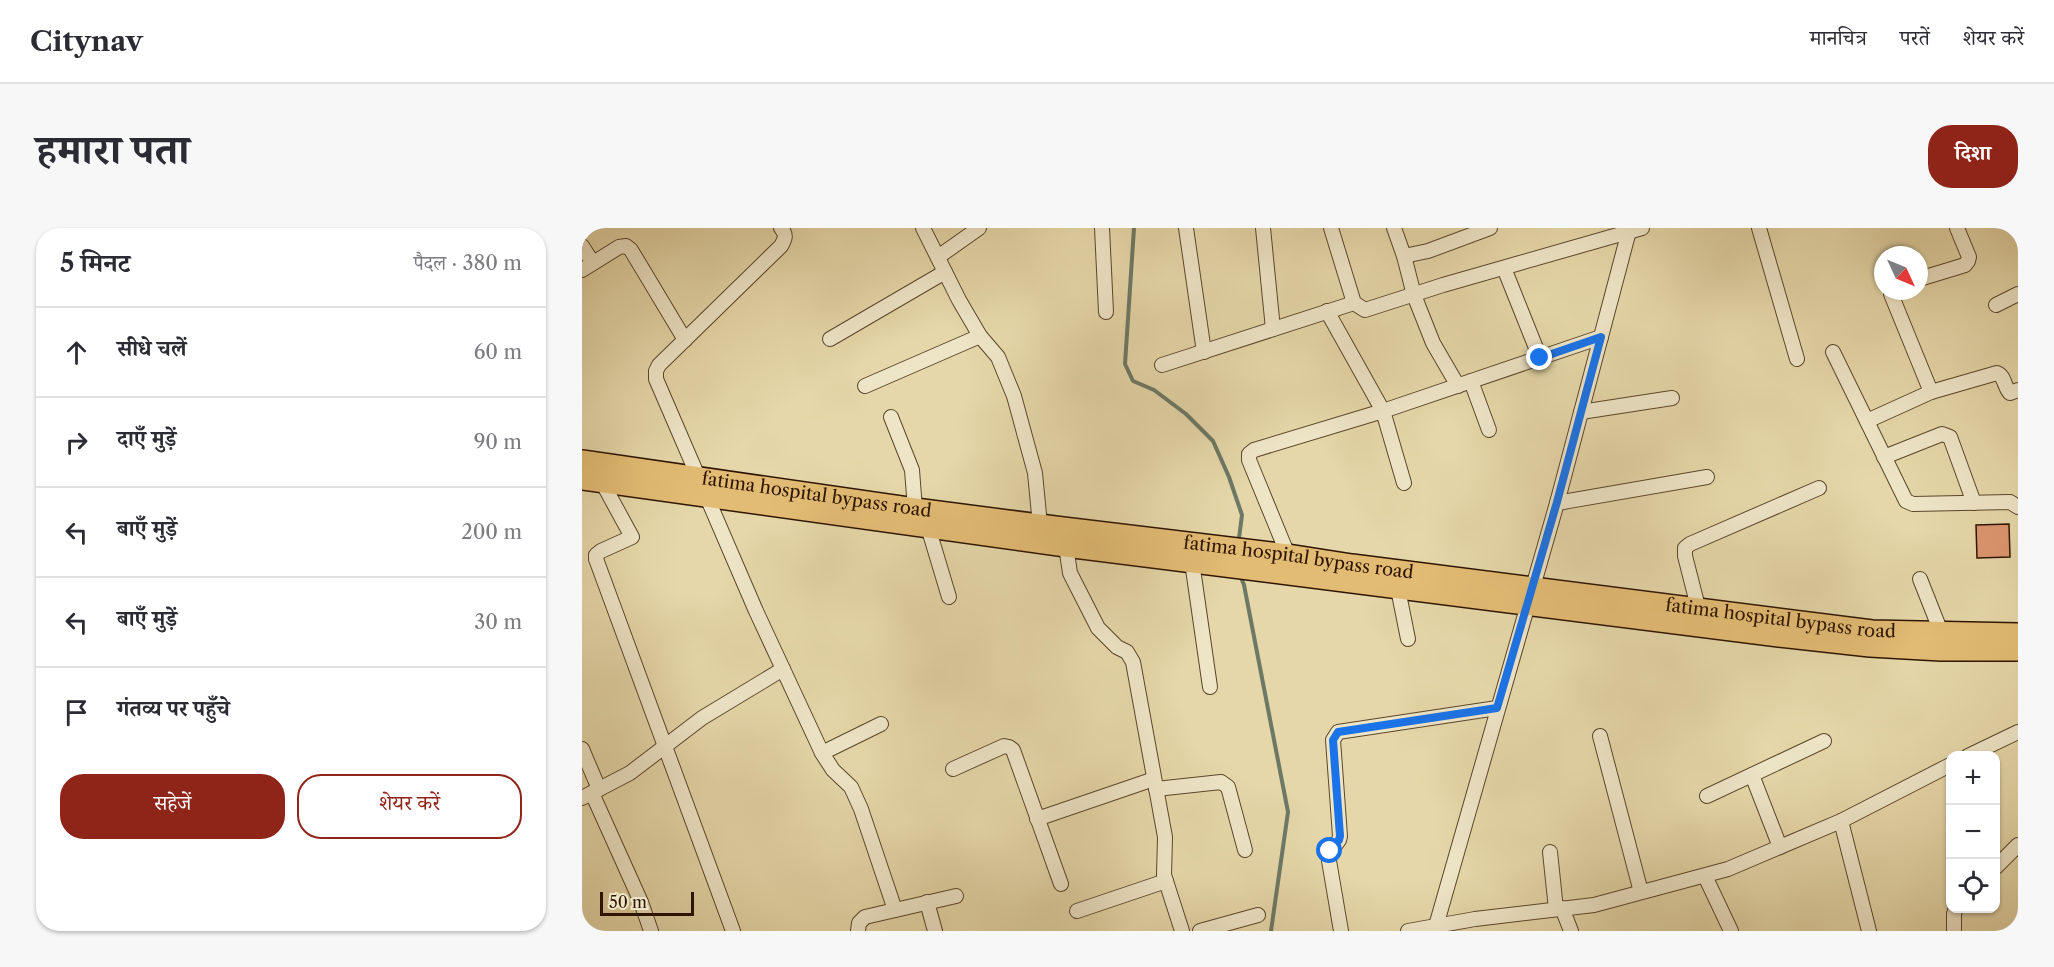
<!DOCTYPE html>
<html lang="hi">
<head>
<meta charset="utf-8">
<style>
	:root { --surface:#fff; --page:#f7f7f7; --text:#2b2b33; --muted:#7c7c81; --line:#e1e1e2; --accent:#8f2418 }
	body { margin:0; font-family:"Libre Caslon Text","Noto Serif Devanagari",serif; background:var(--page); color:var(--text) }
	.controls { position:absolute; right:18px; bottom:18px; display:grid; overflow:hidden; border-radius:12px; box-shadow:0 2px 4px #0004 }
	.controls button { width:54px; height:54px; display:grid; place-items:center; padding:0; border:0; border-bottom:2px solid var(--line); background:var(--surface); color:var(--text); font:30px sans-serif }
	.compass { position:absolute; left:1292px; top:18px; width:54px; height:54px; border-radius:50%; background:var(--surface); box-shadow:0 2px 4px #0004; rotate:134deg }
	.scale { position:absolute; left:18px; bottom:15px; width:94px; box-sizing:border-box; padding-left:6px; border:3px solid #2f1500; border-top:0; font-size:16px; line-height:21px; white-space:nowrap; color:#2f1500; -webkit-text-stroke:4px #eee5c7; paint-order:stroke }
	.stop { position:absolute; width:18px; height:18px; margin:-14px; border:4px solid #1a73e8; border-radius:50%; background:#fff }
	.stop.end { background:#1a73e8; border-color:#fff; box-shadow:0 2px 6px #0008 }
	.list { margin:0; padding:0; list-style:none }
	h2 { display:flex; justify-content:space-between; align-items:center; height:78px; margin:0; padding:0 24px; font-size:26px }
	h2 small { font-size:20px; font-weight:400; color:var(--muted) }
	.list li { display:grid; grid-template-columns:39px 1fr auto; gap:18px; align-items:center; box-sizing:border-box; height:90px; padding:0 24px; border-top:2px solid var(--line) }
	.list b { display:block; font-size:22px; white-space:nowrap }
	.list em { font-size:20px; font-style:normal; color:var(--muted) }
	.actions { display:flex; gap:12px; padding:18px 24px }
	.actions a { flex:1; padding:14px 0; border:2px solid var(--accent); border-radius:24px; text-align:center; font-size:21px; color:var(--accent) }
	.actions .main { background:var(--accent); color:#fff }
	.icon { flex:none; width:33px; height:33px; fill:none; stroke:currentColor; stroke-width:2; stroke-linecap:round; stroke-linejoin:round }
	.map { position:relative; flex:none; width:1436px; height:703px; overflow:hidden; border-radius:24px }
	header { display:flex; align-items:center; gap:36px; box-sizing:border-box; height:84px; padding:0 30px; background:var(--surface); border-bottom:2px solid var(--line) }
	header strong { font-size:28px }
	nav { display:flex; gap:33px; margin-inline-start:auto; font-size:21px }
	.intro { display:flex; align-items:center; justify-content:space-between; box-sizing:border-box; height:144px; padding:0 36px }
	h1 { margin:0; font-size:42px }
	.button { padding:15px 27px; border-radius:24px; background:var(--accent); color:#fff; font-size:21px; font-weight:700 }
	main { display:flex; gap:36px; padding:0 36px }
	aside { flex:1; background:var(--surface); border-radius:24px; box-shadow:0 2px 4px #0004 }
	.map>svg:first-child { display:block }
</style>
</head>
<body>
<header>
<strong>Citynav</strong>
<nav><a>मानचित्र</a><a>परतें</a><a>शेयर करें</a></nav>
</header>
<div class="intro"><h1>हमारा पता</h1><a class="button">दिशा</a></div>
<main>
<aside>
<h2>5 मिनट<small>पैदल · 380 m</small></h2>
<ul class="list">
<li><svg class="icon" aria-label="ahead" viewBox="0 0 24 24"><path d="M12 20V5M6 11l6-6 6 6"/></svg><div><b>सीधे चलें</b></div><em>60 m</em></li>
<li><svg class="icon" aria-label="right" viewBox="0 0 24 24"><path d="M7 20v-9h11M14 6l5 5-5 5"/></svg><div><b>दाएँ मुड़ें</b></div><em>90 m</em></li>
<li><svg class="icon" aria-label="left" viewBox="0 0 24 24"><path d="M17 20v-9H6M10 6l-5 5 5 5"/></svg><div><b>बाएँ मुड़ें</b></div><em>200 m</em></li>
<li><svg class="icon" aria-label="left" viewBox="0 0 24 24"><path d="M17 20v-9H6M10 6l-5 5 5 5"/></svg><div><b>बाएँ मुड़ें</b></div><em>30 m</em></li>
<li><svg class="icon" aria-label="arrive" viewBox="0 0 24 24"><path d="M6 21V4h12l-3 4 3 4H6"/></svg><div><b>गंतव्य पर पहुँचे</b></div></li>
</ul>
<div class="actions"><a class="main">सहेजें</a><a>शेयर करें</a></div>
</aside>
<div class="map">
<svg width="1436" height="703" viewBox="0 0 1436 703">
	<rect width="100%" height="100%" fill="#e5d7a9"/>
	<filter id="stains"><feTurbulence type="fractalNoise" baseFrequency=".00333" numOctaves="4"/><feColorMatrix values="0 0 0 0 .2 0 0 0 0 .09 0 0 0 0 .02 0 0 0 .5 -.17"/></filter>
	<radialGradient id="worn" r=".72"><stop offset=".6" stop-color="#630" stop-opacity="0"/><stop offset="1" stop-color="#630" stop-opacity=".3"/></radialGradient>
	<g fill="none" stroke-linecap="round" stroke-linejoin="round">
		<!-- stream -->
		<g stroke="#6d7865" stroke-width="4">
			<path d="M552,0L543,136L551,153L572,162L604,186L631,213L647,249L660,287L657,310"/>
			<path d="M658,347L662,357L706,584L689,703"/>
		</g>
	</g>
	<!-- building -->
	<path fill="#dc9670" stroke="#2f1500" stroke-width="1.5" d="M1427,296L1428,329L1395,330L1394,297Z"/>
	<g fill="none" stroke-linecap="round" stroke-linejoin="round">
		<defs>
			<g id="minor">
				<path d="M199,0C205,7 203,11 199,18L77,137L74,143V151L174,383L240,525L251,542L269,559L279,581L313,682"/>
				<path d="M341,0L377,72L398,108L416,129L432,168L453,245L458,297L457,304"/>
				<path d="M520,0L524,84"/>
				<path d="M604,0L622,124"/>
				<path d="M681,0L691,101"/>
				<path d="M749,0L772,75L783,82L861,57L1060,0"/>
				<path d="M812,0L822,28L846,23L908,0"/>
				<path d="M1177,0L1215,131"/>
				<path d="M0,18L11,35"/>
				<path d="M822,28L832,67L851,115L876,158"/>
				<path d="M356,29L397,0"/>
				<path d="M922,40L958,130"/>
				<path d="M0,42L37,19L44,18L49,22L103,112"/>
				<path d="M1337,51L1383,37L1386,33L1387,29L1375,0"/>
				<path d="M1309,63V66L1349,164"/>
				<path d="M1414,77L1436,66"/>
				<path d="M745,83L801,183L1019,109"/>
				<path d="M248,111L363,44"/>
				<path d="M1251,124L1324,273L1331,276L1428,274L1436,279"/>
				<path d="M580,137L772,75"/>
				<path d="M889,153L907,202"/>
				<path d="M283,158L398,108"/>
				<path d="M999,184L1090,170"/>
				<path d="M309,189L330,242L333,281"/>
				<path d="M1285,193L1349,164L1415,145C1423,148 1422,159 1428,165L1436,162"/>
				<path d="M1302,229L1360,206L1368,209L1392,275"/>
				<path d="M20,254L50,309L19,323L14,327V331L151,703"/>
				<path d="M975,275L1125,249"/>
				<path d="M346,299L367,369"/>
				<path d="M484,318L488,345L516,400L535,419L545,424L551,434L583,609L582,647L600,703"/>
				<path d="M706,327L667,232V226L672,222L801,183L822,255"/>
				<path d="M610,334L628,459"/>
				<path d="M1338,351L1359,404V411"/>
				<path d="M816,361L826,411"/>
				<path d="M1117,383L1103,328V320L1108,316L1237,260"/>
				<path d="M1018,508L1059,664"/>
				<path d="M0,521L17,561"/>
				<path d="M240,525L299,496"/>
				<path d="M1386,528L1436,504"/>
				<path d="M371,541L422,518L427,519L431,522L479,656"/>
				<path d="M1170,547L1198,619"/>
				<path d="M574,561L639,554L646,559L663,622"/>
				<path d="M10,565L59,674L69,703"/>
				<path d="M1125,568L1242,513"/>
				<path d="M0,570L48,545L120,490L201,441"/>
				<path d="M455,591L572,551"/>
				<path d="M1259,593L1287,703"/>
				<path d="M968,624L974,681"/>
				<path d="M1414,639L1436,617"/>
				<path d="M1123,648L1149,703"/>
				<path d="M345,674L353,703"/>
				<path d="M980,680L989,703"/>
				<path d="M495,683L584,653"/>
				<path d="M854,698L975,275L1047,3"/>
				<path d="M276,703L277,695L283,689L374,668"/>
				<path d="M618,703L676,687"/>
				<path d="M759,703L746,627L757,612L758,608L751,512L756,504L915,480"/>
				<path d="M826,703L893,691L1012,677L1146,641L1259,593L1368,537"/>
				<path d="M1372,703V686L1374,680"/>
			</g>
			<g id="highway">
				<path id="s1" d="M0,233L333,281L481,300L706,327L770,337L1290,403L1436,406"/>
				<path d="M0,251L484,318L1197,408L1288,418L1359,422H1436"/>
			</g>
		</defs>
		<!-- minor casing -->
		<use href="#minor" stroke="#5c462a" stroke-width="16"/>
		<!-- highway casing -->
		<use href="#highway" stroke="#2f1500" stroke-width="24"/>
		<!-- minor -->
		<use href="#minor" stroke="#eee5c7" stroke-width="14"/>
		<!-- highway -->
		<use href="#highway" stroke="#e2bc74" stroke-width="21"/>
	</g>
	<g fill="none" stroke-linecap="round" stroke-linejoin="round">
		<!-- route -->
		<path stroke="#1a73e8" stroke-width="8" d="M748,623L757,612L758,608L751,512L756,504L915,480L975,274L1019,109L958,130"/>
	</g>
	<g text-anchor="middle" dominant-baseline="central" stroke-width="4.5" stroke-linejoin="round" paint-order="stroke">
		<!-- street labels -->
		<g font-size="18" fill="#2f1500" stroke="#eee5c7">
			<text stroke="none"><textPath href="#s1" startOffset="237">fatima hospital bypass road</textPath></text>
			<text stroke="none"><textPath href="#s1" startOffset="723">fatima hospital bypass road</textPath></text>
			<text stroke="none"><textPath href="#s1" startOffset="1209">fatima hospital bypass road</textPath></text>
		</g>
	</g>
	<rect width="100%" height="100%" filter="url(#stains)"/>
	<rect width="100%" height="100%" fill="url(#worn)"/>
</svg>
<div class="controls">
<button>+</button>
<button>−</button>
<button><svg class="icon" aria-label="locate" viewBox="0 0 24 24"><circle cx="12" cy="12" r="6"/><path d="M12 2v4M12 18v4M2 12h4M18 12h4"/></svg></button>
</div>
<svg class="compass" viewBox="-18 -18 36 36"><path d="M0-13l5 13h-10z" fill="#e53935"/><path d="M0 13l5-13h-10z" fill="#7c7c81"/></svg>
<div class="scale">50 m</div>
<div class="stop" style="left:748px;top:623px"></div>
<div class="stop end" style="left:958px;top:130px"></div>
</div>
</main>
</body>
</html>
